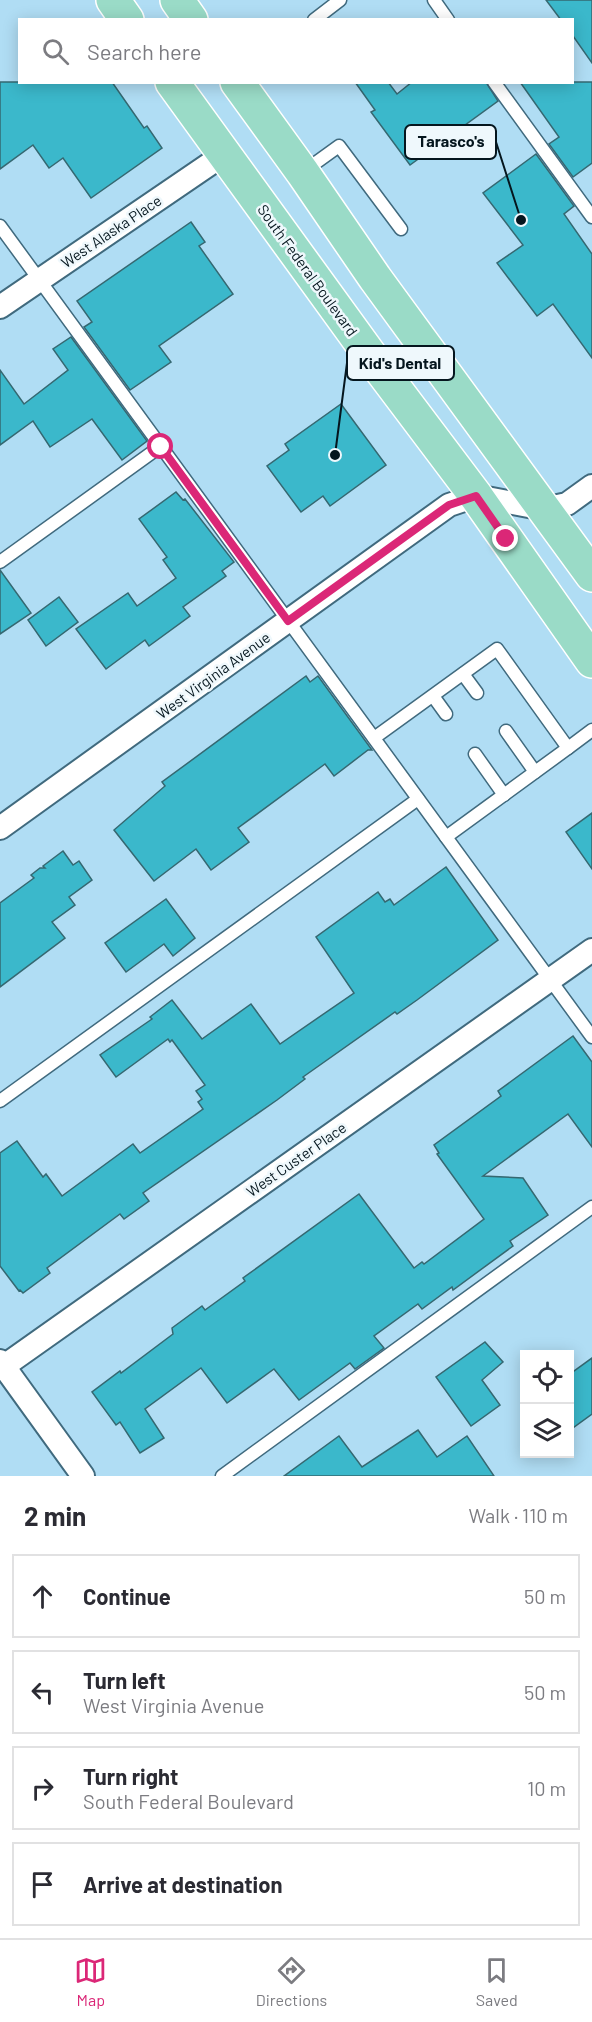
<!DOCTYPE html>
<html lang="en">
<head>
<meta charset="utf-8">
<style>
	:root { --surface:#fff; --page:#f7f7f7; --text:#2b2b33; --muted:#7c7c81; --line:#e1e1e2; --accent:#db2777 }
	body { margin:0; font-family:Barlow,sans-serif; background:var(--page); color:var(--text) }
	.controls { position:absolute; right:18px; bottom:18px; display:grid; overflow:hidden; border-radius:0px; box-shadow:0 3px 15px #0003 }
	.controls button { width:54px; height:54px; display:grid; place-items:center; padding:0; border:0; border-bottom:2px solid var(--line); background:var(--surface); color:var(--text); font:30px sans-serif }
	.stop { position:absolute; width:18px; height:18px; margin:-14px; border:4px solid #db2777; border-radius:50%; background:#fff }
	.stop.end { background:#db2777; border-color:#fff; box-shadow:0 2px 6px #0008 }
	.list { margin:0; padding:0; list-style:none }
	h2 { display:flex; justify-content:space-between; align-items:center; height:78px; margin:0; padding:0 24px; font-size:26px }
	h2 small { font-size:20px; font-weight:400; color:var(--muted) }
	.list li { display:grid; grid-template-columns:39px 1fr auto; gap:18px; align-items:center; box-sizing:border-box; height:84px; margin:0 12px 12px; padding:0 12px; border:2px solid var(--line); border-radius:0px }
	.list b { display:block; font-size:22px; white-space:nowrap }
	.list p { margin:0; font-size:20px; white-space:nowrap; color:var(--muted) }
	.list em { font-size:20px; font-style:normal; color:var(--muted) }
	.icon { flex:none; width:33px; height:33px; fill:none; stroke:currentColor; stroke-width:2; stroke-linecap:round; stroke-linejoin:round }
	.map { position:relative; flex:none; width:592px; height:1476px; overflow:hidden }
	.search { position:absolute; background:var(--surface); box-shadow:0 3px 15px #0003; left:18px; right:18px; top:18px; height:66px; display:flex; align-items:center; gap:15px; box-sizing:border-box; padding:0 21px; border-radius:0px; color:var(--muted); font-size:22px }
	.sheet { height:462px; background:var(--surface) }
	nav { display:flex; justify-content:space-around; align-items:center; box-sizing:border-box; height:84px; border-top:2px solid var(--line); background:var(--surface); font-size:16px; color:var(--muted) }
	nav a { display:grid; justify-items:center; gap:3px }
	nav .on { color:var(--accent) }
	.map>svg:first-child { display:block }
</style>
</head>
<body>
<div class="map">
<svg width="592" height="1476" viewBox="0 0 592 1476">
	<rect width="100%" height="100%" fill="#b0ddf4"/>
	<!-- building -->
	<g fill="#3bb8cb" stroke="#356871" stroke-width="1.5">
		<path d="M546,0H592V63L573,36V20H561Z"/>
		<path d="M0,82H112L144,128L147,126L162,148L91,198L63,158L49,168L33,145L0,169Z"/>
		<path d="M355,82H388L397,94L412,82H486L498,101L410,165L371,112L375,110Z"/>
		<path d="M520,82H592V163L573,177L549,144L559,137Z"/>
		<path d="M536,154L574,206L564,214L592,254V358L553,304L537,316L497,263L523,245L483,193Z"/>
		<path d="M191,222L205,242L199,246L233,294L159,346L171,362L130,390L84,327L92,322L77,301Z"/>
		<path d="M71,337L147,441L122,460L92,419L50,447L33,421L0,445V370L24,404L68,370L53,349Z"/>
		<path d="M341,404L386,465L330,506L323,496L301,512L267,466L289,450L285,444Z"/>
		<path d="M176,492L183,500L185,499L234,562L222,571L226,576L183,607L190,616L149,646L145,640L106,669L76,629L128,593L137,606L176,578L163,560L167,557L139,519Z"/>
		<path d="M0,570L31,613L0,634Z"/>
		<path d="M59,597L78,622L46,646L28,620Z"/>
		<path d="M306,676L310,682L318,676L372,750H368L334,776L325,764L238,828L249,842L211,870L196,849L154,881L114,830L165,786L162,782Z"/>
		<path d="M592,813V869L566,832Z"/>
		<path d="M63,851L73,865L79,861L92,880L69,897L75,905L52,922L65,938L0,987V903L34,878L31,875L40,868H45L43,866Z"/>
		<path d="M446,867L498,940L417,1000L397,1014L395,1012L303,1077L305,1079L277,1100L143,1193L149,1201L124,1219L120,1214L47,1268L50,1273L23,1293L20,1290L19,1291L0,1266V1153L17,1141L43,1177L46,1174L62,1196L133,1144L140,1153L203,1109L198,1102L202,1099L196,1091L205,1085L172,1040L170,1042L168,1039L116,1077L100,1055L152,1019L150,1017L172,1000L202,1039L251,1004L280,1044L354,993L316,937L378,892L385,902L390,899L394,905Z"/>
		<path d="M166,899L195,938L173,956L164,944L126,972L105,943Z"/>
		<path d="M573,1036L592,1062V1147L568,1114L483,1176L523,1178L548,1215L510,1241L513,1246L453,1290L452,1287L422,1309L418,1304L374,1336L384,1348L355,1369L350,1363L299,1400L274,1369L227,1403L201,1368L145,1409L164,1438L140,1453L120,1422L116,1425L92,1392L120,1371L121,1373L173,1334L172,1328L202,1306L205,1310L245,1281L243,1278L359,1194L414,1268L422,1262L424,1264L484,1219L437,1154L439,1153L434,1145L501,1096L498,1091Z"/>
		<path d="M485,1342L503,1362L482,1380L500,1405L471,1426L436,1377Z"/>
		<path d="M592,1358V1414L570,1430V1374Z"/>
		<path d="M418,1430L437,1457L467,1436L494,1476H284L339,1436L362,1467Z"/>
	</g>
	<g fill="none" stroke-linecap="round" stroke-linejoin="round">
		<defs>
			<g id="lane">
				<path d="M434,0L448,20"/>
				<path d="M314,20L340,0"/>
				<path d="M494,82L592,217"/>
				<path d="M303,172L339,146L401,229"/>
				<path d="M0,226L592,1037"/>
				<path d="M0,562L161,446"/>
				<path d="M463,674L477,693"/>
				<path d="M433,696L446,714"/>
				<path d="M506,731L535,772"/>
				<path d="M374,738L497,649L568,748L446,837"/>
				<path d="M568,748L592,730"/>
				<path d="M475,754L504,795"/>
				<path d="M0,1101L418,799"/>
				<path d="M222,1476L592,1207"/>
			</g>
			<g id="street">
				<path d="M0,307L223,155"/>
				<path d="M0,828L449,505L476,496L544,509L567,504L592,486"/>
				<path d="M0,1361L83,1476"/>
				<path d="M0,1369L592,950"/>
			</g>
			<g id="primary">
				<path d="M113,0L127,20"/>
				<path d="M177,0L191,20"/>
				<path d="M172,82L375,362L476,496L592,661"/>
				<path d="M237,82L303,173L375,278L592,575"/>
			</g>
		</defs>
		<!-- lane casing -->
		<use href="#lane" stroke="#406a7e" stroke-width="15"/>
		<!-- street casing -->
		<use href="#street" stroke="#406a7e" stroke-width="26"/>
		<!-- primary casing -->
		<use href="#primary" stroke="#fff" stroke-width="36"/>
		<!-- lane -->
		<use href="#lane" stroke="#fff" stroke-width="12"/>
		<!-- street -->
		<use href="#street" stroke="#fff" stroke-width="22"/>
		<!-- primary -->
		<use href="#primary" stroke="#9adbc7" stroke-width="33"/>
	</g>
	<g fill="none" stroke-linecap="round" stroke-linejoin="round">
		<!-- route -->
		<path stroke="#db2777" stroke-width="8" d="M161,447L288,621L449,505L476,496L506,539"/>
	</g>
	<g text-anchor="middle" dominant-baseline="central" stroke-width="5" stroke-linejoin="round" paint-order="stroke">
		<!-- street labels -->
		<g font-size="15" fill="#05161e" stroke="#eff8fc">
			<text transform="translate(111 231) rotate(-34)">West Alaska Place</text>
			<text transform="translate(308 270) rotate(54)">South Federal Boulevard</text>
			<text transform="translate(213 675) rotate(-36)">West Virginia Avenue</text>
			<text transform="translate(296 1159) rotate(-35)">West Custer Place</text>
		</g>
	</g>
	<!-- callouts -->
	<path fill="none" stroke="#05161e" stroke-width="2" d="M521 220L496 142M335 455L347 363"/>
	<g fill="#05161e" stroke="#eff8fc" stroke-width="2">
		<circle cx="521" cy="220" r="6"/>
		<circle cx="335" cy="455" r="6"/>
	</g>
	<g fill="#eff8fc" stroke="#05161e" stroke-width="2">
		<rect x="405" y="125" width="91" height="34" rx="6"/>
		<rect x="347" y="346" width="107" height="34" rx="6"/>
	</g>
	<g font-size="16" text-anchor="middle" font-weight="bold" fill="#05161e">
		<text x="451" y="147">Tarasco's</text>
		<text x="400" y="369">Kid's Dental</text>
	</g>
</svg>
<div class="controls">
<button><svg class="icon" aria-label="locate" viewBox="0 0 24 24"><circle cx="12" cy="12" r="6"/><path d="M12 2v4M12 18v4M2 12h4M18 12h4"/></svg></button>
<button><svg class="icon" aria-label="layers" viewBox="0 0 24 24"><path d="M12 4l9 5-9 5-9-5zM3 14l9 5 9-5"/></svg></button>
</div>
<div class="stop" style="left:161px;top:447px"></div>
<div class="stop end" style="left:506px;top:539px"></div>
<div class="search"><svg class="icon" aria-label="search" viewBox="0 0 24 24"><circle cx="10" cy="10" r="6"/><path d="M15 15l6 6"/></svg>Search here</div>
</div>
<section class="sheet">
<h2>2 min<small>Walk · 110 m</small></h2>
<ul class="list">
<li><svg class="icon" aria-label="ahead" viewBox="0 0 24 24"><path d="M12 20V5M6 11l6-6 6 6"/></svg><div><b>Continue</b></div><em>50 m</em></li>
<li><svg class="icon" aria-label="left" viewBox="0 0 24 24"><path d="M17 20v-9H6M10 6l-5 5 5 5"/></svg><div><b>Turn left</b><p>West Virginia Avenue</p></div><em>50 m</em></li>
<li><svg class="icon" aria-label="right" viewBox="0 0 24 24"><path d="M7 20v-9h11M14 6l5 5-5 5"/></svg><div><b>Turn right</b><p>South Federal Boulevard</p></div><em>10 m</em></li>
<li><svg class="icon" aria-label="arrive" viewBox="0 0 24 24"><path d="M6 21V4h12l-3 4 3 4H6"/></svg><div><b>Arrive at destination</b></div></li>
</ul>
</section>
<nav>
<a class="on"><svg class="icon" aria-label="map" viewBox="0 0 24 24"><path d="M3 6l6-2 6 2 6-2v14l-6 2-6-2-6 2zM9 4v14M15 6v14"/></svg>Map</a>
<a><svg class="icon" aria-label="directions" viewBox="0 0 24 24"><path d="M12 3l9 9-9 9-9-9zM9 14v-3h6M13 9l2 2-2 2"/></svg>Directions</a>
<a><svg class="icon" aria-label="saved" viewBox="0 0 24 24"><path d="M7 4h10v16l-5-4-5 4z"/></svg>Saved</a>
</nav>
</body>
</html>
